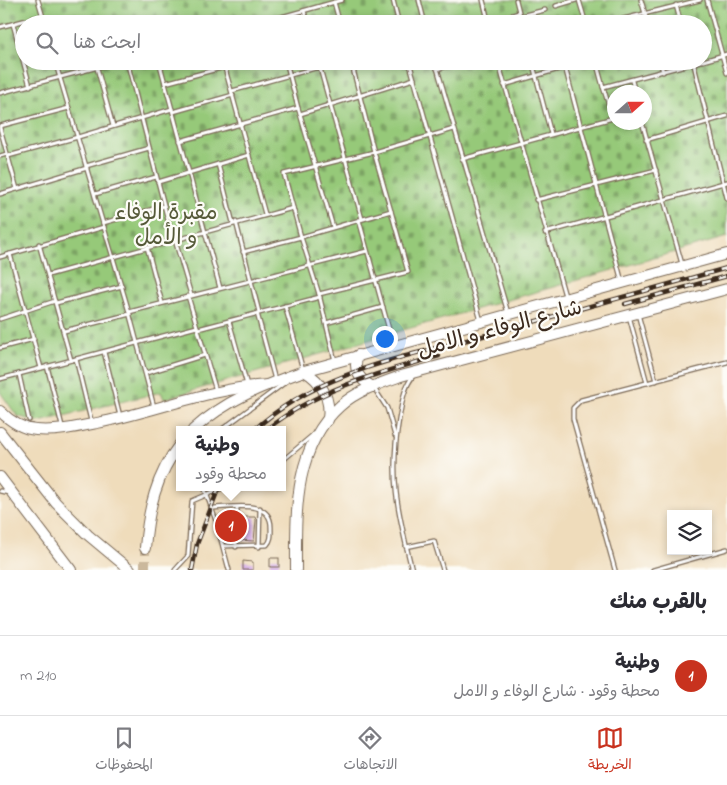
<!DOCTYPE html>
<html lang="ar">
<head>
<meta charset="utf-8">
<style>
	:root { --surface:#fff; --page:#f7f7f7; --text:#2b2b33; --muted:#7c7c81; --line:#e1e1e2; --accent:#c8321e }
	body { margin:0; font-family:"Indie Flower","Playpen Sans Arabic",sans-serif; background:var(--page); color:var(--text); direction:rtl }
	.controls { position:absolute; right:15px; bottom:15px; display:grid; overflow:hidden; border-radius:0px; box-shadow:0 2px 8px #0003 }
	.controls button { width:45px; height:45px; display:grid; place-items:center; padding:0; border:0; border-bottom:1px solid var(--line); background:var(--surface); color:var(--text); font:25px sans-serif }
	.compass { position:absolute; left:607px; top:85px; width:45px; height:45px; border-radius:50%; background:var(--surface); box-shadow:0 2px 8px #0003; rotate:69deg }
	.you { position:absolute; left:384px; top:338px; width:18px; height:18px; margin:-12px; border:4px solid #fff; border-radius:50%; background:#1a73e8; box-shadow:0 0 0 8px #1a73e833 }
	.badge { display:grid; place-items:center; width:32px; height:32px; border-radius:50%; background:var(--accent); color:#fff; font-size:16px; font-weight:700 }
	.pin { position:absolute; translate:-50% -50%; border:2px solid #fff; box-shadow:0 1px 5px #0006 }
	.popup { position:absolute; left:176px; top:426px; width:110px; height:65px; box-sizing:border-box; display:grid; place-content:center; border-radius:0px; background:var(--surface); filter:drop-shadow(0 1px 4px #0005); font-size:16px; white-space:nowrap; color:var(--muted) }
	.popup b { font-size:19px; color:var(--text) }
	.popup::after { content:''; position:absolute; left:50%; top:100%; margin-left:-10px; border:10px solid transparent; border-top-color:var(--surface) }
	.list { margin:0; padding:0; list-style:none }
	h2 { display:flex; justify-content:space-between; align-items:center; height:65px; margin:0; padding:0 20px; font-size:21px }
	h2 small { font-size:16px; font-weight:400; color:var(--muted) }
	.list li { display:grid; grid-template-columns:32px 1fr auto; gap:15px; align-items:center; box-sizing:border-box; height:80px; padding:0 20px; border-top:1px solid var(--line) }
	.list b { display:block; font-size:19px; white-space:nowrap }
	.list p { margin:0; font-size:16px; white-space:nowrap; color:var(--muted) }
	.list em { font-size:16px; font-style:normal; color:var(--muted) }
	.icon { flex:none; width:28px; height:28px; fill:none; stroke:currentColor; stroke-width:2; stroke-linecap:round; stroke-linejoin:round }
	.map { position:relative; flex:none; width:727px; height:570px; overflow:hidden; direction:ltr }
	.search { position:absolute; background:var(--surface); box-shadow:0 2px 8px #0003; left:15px; right:15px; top:15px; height:55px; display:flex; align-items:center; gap:12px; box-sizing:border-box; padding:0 18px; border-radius:28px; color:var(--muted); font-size:19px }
	.sheet { height:145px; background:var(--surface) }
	nav { display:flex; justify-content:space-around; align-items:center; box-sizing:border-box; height:70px; border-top:1px solid var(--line); background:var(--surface); font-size:14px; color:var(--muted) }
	nav a { display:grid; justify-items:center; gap:2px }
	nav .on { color:var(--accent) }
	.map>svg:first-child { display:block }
</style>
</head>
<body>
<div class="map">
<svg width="727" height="570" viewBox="0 0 727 570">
	<defs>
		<pattern id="cemetery-stones" width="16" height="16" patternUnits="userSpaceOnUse" patternTransform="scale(1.25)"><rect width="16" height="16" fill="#96c979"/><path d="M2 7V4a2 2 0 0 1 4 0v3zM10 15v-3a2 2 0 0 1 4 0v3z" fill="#7ca363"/></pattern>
	</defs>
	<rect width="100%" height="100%" fill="#fdfcf7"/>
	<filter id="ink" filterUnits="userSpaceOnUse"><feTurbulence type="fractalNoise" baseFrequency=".02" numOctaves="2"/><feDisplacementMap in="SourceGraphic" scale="10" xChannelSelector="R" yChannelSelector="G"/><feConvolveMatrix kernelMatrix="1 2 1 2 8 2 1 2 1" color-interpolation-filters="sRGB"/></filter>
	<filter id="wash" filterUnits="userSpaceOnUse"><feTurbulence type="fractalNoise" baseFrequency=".0096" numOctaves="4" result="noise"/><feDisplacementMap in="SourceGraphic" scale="20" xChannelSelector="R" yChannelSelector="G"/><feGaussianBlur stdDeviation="1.12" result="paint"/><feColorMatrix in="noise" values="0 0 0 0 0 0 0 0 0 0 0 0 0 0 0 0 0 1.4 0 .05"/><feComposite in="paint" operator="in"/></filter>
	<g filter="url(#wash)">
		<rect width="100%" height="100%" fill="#efdcbb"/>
		<!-- cemetery -->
		<path fill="url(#cemetery-stones)" stroke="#687a4c" fill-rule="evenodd" d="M0,0H727V237L164,399L161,392L39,422L17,416L0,392ZM24,24H703V61H24ZM614,92H644V122H614Z"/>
		<g id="blocks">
			<!-- building -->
			<g fill="#d0a3e5">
				<rect x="226" y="517" width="7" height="22"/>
				<path d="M240,517H255L256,520L254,541L240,540Z"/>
				<rect x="270" y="558" width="9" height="9"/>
				<path d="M243,561L253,562V570H243Z"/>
			</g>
		</g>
	</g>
	<g filter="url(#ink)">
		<use href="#blocks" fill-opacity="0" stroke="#7a6855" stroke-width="1"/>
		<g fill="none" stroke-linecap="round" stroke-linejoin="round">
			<!-- primary-tunnel -->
			<path stroke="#cbb89c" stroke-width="10" stroke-dasharray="10 5" stroke-linecap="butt" d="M145,570V548"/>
			<defs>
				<g id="service">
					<path d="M38,0L45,24"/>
					<path d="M393,0L399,24"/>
					<path d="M419,0L425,24"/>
					<path d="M483,0L489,24"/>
					<path d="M516,0L522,24"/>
					<path d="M579,0L586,24"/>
					<path d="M641,0L648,24"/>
					<path d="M707,0L727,73"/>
					<path d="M334,2L340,24"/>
					<path d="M676,5L681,24"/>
					<path d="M556,6L576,0"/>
					<path d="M304,11L308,24"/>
					<path d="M520,16L545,10"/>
					<path d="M13,24L30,86"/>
					<path d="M256,24L342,0"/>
					<path d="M380,24L398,19"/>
					<path d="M481,24L519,13"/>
					<path d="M603,24L700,0"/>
					<path d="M0,27L42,16"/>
					<path d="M55,61L129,312L154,407"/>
					<path d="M127,61L173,240"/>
					<path d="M159,61L220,288"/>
					<path d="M223,61L265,214"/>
					<path d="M286,61L298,108"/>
					<path d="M318,61L362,219"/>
					<path d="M409,61L481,321"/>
					<path d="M435,61L508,313"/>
					<path d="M498,61L565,296"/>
					<path d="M532,61L551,134"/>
					<path d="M596,61L603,87L701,61"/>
					<path d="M660,61L663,72"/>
					<path d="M693,61L727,198"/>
					<path d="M703,61L727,54"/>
					<path d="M351,63L358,61"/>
					<path d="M565,67L622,282"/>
					<path d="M97,68L113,126"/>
					<path d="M437,69L466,61"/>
					<path d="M632,81L635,92"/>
					<path d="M165,83L225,67"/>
					<path d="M504,85L587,61"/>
					<path d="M232,91L341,61"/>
					<path d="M0,93L121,61"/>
					<path d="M173,112L233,95"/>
					<path d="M300,114L333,227"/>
					<path d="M642,122L682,264"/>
					<path d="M0,126L69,108"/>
					<path d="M0,128L17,189"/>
					<path d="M646,140L727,116"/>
					<path d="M180,141L298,108L300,114L414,79"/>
					<path d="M0,156L7,154"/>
					<path d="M8,156L78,137L172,109"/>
					<path d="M462,159L613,118L603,87"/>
					<path d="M218,164L233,223"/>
					<path d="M86,166L149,148"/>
					<path d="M158,182L249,155"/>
					<path d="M0,194L87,168"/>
					<path d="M95,194L156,177"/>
					<path d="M536,200L656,170"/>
					<path d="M359,220L393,344"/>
					<path d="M236,222L259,312"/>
					<path d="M103,223L164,206"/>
					<path d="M545,233L727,182"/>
					<path d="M175,240L191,295"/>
					<path d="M39,244L71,360"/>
					<path d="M147,247L162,303"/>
					<path d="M243,252L301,237L284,174L374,152L351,61"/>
					<path d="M10,254L41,368"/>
					<path d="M0,257L104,227"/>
					<path d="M48,275L293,208"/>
					<path d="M319,294L408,272L391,211"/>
					<path d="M188,296L216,391"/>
					<path d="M56,303L122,286"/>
					<path d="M285,306L303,370"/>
					<path d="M129,312L367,251"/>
					<path d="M257,313L275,380"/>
					<path d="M638,314L656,381"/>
					<path d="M629,316L647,383"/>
					<path d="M0,319L55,301"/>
					<path d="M229,321L247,385"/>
					<path d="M326,323L383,307"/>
					<path d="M198,329L320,297"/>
					<path d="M64,331L130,314"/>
					<path d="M0,348L34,339"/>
					<path d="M104,352L120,416"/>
					<path d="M76,359L91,421"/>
					<path d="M335,361L319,294L301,237L391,211L374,152L454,129"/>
					<path d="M47,366L62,426"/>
					<path d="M146,373L205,355"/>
					<path d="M19,374L29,420"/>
					<path d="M0,379L197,327"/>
					<path d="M374,388L387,408L395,436"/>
					<path d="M221,430L287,381"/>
					<path d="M282,461L314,434"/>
					<path d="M204,487L216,521L229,570"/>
					<path d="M0,491L9,493"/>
					<path d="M212,508C231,508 271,498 271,527C271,534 272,540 267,545L223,546"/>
					<path d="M236,547L237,508"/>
					<path d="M259,547L260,508"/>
					<path d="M406,547L434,541L443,570"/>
					<path d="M175,570L188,556L192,501L225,487"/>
					<path d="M412,570C398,512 389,479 399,419C402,404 403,389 413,376"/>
					<path d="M615,570L573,419V408L581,400L727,362"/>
					<path d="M653,570L727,549"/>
				</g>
				<g id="primary">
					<path d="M358,355C352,371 360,380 373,387"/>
					<path d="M304,371C322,381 331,399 328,420"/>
					<path d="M193,430C224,401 264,385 304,371L727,254"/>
					<path d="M145,548C148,510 156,475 180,444"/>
					<path d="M296,570C296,514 293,448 340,406C356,391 381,383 401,376L727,289"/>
				</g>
				<g id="trunk">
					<path d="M0,411C10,421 22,429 36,430C56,432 78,427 97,423C154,412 209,388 268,385"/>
					<path d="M0,432L56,503L88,535L130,570"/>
					<path d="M0,477L71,570"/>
				</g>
			</defs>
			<!-- service casing -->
			<use href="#service" stroke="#7a6855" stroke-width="5.5"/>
			<!-- primary casing -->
			<use href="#primary" stroke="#7a6855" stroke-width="12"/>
			<!-- trunk casing -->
			<use href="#trunk" stroke="#7a6855" stroke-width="12"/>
			<!-- service -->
			<use href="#service" stroke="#fff" stroke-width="3"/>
			<!-- primary -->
			<use href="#primary" stroke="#fff" stroke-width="10"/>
			<!-- trunk -->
			<use href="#trunk" stroke="#fff" stroke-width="10"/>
			<defs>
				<g id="rail">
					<path d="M625,304L727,276"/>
					<path d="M254,430C318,371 409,356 490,334C569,312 648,290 727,268"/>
					<path d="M266,430C317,389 378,373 439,356"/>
					<path d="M192,570L197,544L219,487"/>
				</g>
			</defs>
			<!-- rail casing -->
			<use href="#rail" stroke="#3b2a1e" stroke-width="4.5"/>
			<!-- rail -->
			<use href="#rail" stroke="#fdfcf7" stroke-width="2.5" stroke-dasharray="8" stroke-linecap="butt"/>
		</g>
	</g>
	<g text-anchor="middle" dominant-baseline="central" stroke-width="4.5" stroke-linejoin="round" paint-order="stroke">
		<!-- park labels -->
		<g font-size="22" fill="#565a39" stroke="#fdfcf7">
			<text x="166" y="214">مقبرة الوفاء<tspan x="166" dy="25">و الأمل</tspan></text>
		</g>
		<!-- street labels -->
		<g font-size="22" fill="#3b2a1e" stroke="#fdfcf7">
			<text transform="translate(500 330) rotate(-15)">شارع الوفاء و الامل</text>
		</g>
	</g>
</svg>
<div class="controls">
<button><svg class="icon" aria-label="layers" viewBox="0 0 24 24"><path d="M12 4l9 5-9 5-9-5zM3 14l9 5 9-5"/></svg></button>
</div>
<svg class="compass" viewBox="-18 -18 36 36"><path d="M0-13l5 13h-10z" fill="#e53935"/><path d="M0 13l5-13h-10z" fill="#7c7c81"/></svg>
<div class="you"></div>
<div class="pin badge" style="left:231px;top:526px">1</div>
<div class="popup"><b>وطنية</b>محطة وقود</div>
<div class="search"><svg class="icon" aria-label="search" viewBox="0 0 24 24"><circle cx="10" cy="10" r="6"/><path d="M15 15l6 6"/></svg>ابحث هنا</div>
</div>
<section class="sheet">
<h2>بالقرب منك<small></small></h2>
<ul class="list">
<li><span class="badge">1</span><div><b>وطنية</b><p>محطة وقود · شارع الوفاء و الامل</p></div><em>210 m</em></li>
</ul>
</section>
<nav>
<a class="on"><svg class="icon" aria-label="map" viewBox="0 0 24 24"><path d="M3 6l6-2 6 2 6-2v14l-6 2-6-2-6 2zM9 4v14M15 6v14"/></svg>الخريطة</a>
<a><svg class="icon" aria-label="directions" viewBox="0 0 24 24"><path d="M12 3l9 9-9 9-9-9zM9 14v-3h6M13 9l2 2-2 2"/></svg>الاتجاهات</a>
<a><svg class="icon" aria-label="saved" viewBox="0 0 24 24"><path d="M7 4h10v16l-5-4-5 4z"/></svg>المحفوظات</a>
</nav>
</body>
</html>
